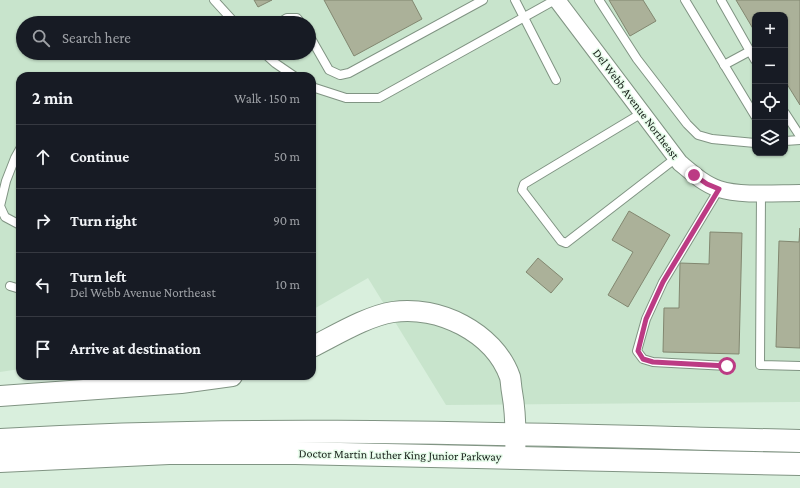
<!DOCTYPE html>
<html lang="en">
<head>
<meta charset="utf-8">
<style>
	:root { --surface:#171b24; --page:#242831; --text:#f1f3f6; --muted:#9ea1a6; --line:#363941 }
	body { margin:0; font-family:"Crimson Pro",serif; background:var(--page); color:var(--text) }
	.controls { position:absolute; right:12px; top:12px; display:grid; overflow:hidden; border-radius:8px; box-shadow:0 1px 3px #0004 }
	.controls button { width:36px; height:36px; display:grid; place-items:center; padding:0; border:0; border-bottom:1px solid var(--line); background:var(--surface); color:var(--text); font:20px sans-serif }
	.stop { position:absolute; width:12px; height:12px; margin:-9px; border:3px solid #bc3b84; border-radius:50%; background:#fff }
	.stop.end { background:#bc3b84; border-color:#fff; box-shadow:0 1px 4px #0008 }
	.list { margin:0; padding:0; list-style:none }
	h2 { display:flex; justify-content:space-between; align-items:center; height:52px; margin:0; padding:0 16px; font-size:17px }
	h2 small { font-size:13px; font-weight:400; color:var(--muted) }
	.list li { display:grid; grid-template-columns:26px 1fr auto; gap:12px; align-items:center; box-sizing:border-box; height:64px; padding:0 16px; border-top:1px solid var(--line) }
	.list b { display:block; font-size:15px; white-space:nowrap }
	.list p { margin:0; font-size:13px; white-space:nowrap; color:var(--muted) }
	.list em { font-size:13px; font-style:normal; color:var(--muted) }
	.icon { flex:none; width:22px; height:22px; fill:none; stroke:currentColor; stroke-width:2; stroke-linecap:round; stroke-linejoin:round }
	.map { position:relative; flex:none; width:800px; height:488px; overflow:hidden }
	.search { position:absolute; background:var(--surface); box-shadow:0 1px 3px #0004; left:16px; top:16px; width:300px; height:44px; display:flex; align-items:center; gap:10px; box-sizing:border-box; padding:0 14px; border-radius:22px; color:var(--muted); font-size:15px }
	.panel { position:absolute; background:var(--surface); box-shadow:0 1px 3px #0004; left:16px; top:72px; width:300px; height:308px; border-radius:12px }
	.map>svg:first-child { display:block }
</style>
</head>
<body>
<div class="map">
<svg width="800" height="488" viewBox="0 0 800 488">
	<rect width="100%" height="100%" fill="#d9efdd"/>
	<!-- built -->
	<path fill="#c8e4cc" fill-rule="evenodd" d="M0,0H800V402L446,405L368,278L312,310V76H20V369L0,372ZM755,15H785V153H755ZM23,23H309V53H23Z"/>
	<!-- building -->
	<g fill="#abb199" stroke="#828770">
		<path d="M254,0H272L258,7Z"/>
		<path d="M324,0H412L422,19L354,56Z"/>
		<path d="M609,0H643L656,21L630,36Z"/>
		<path d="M736,0H800V105L785,81V15H755V32Z"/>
		<path d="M629,211L670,235L628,307L608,295L633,252L612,240Z"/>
		<path d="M800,228V348L776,347L779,241L799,242Z"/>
		<path d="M710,232L742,233L739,354L663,352L664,308H679L680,263L709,264Z"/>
		<path d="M538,258L563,279L551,293L526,272Z"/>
	</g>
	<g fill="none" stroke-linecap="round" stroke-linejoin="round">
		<defs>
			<g id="service">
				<path d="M214,0L235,23"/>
				<path d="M515,0L556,80"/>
				<path d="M599,0L637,59L687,124L698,135L712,139L755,143"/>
				<path d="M685,0L755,116"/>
				<path d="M721,0L755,60"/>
				<path d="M279,23L287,18H297L301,23"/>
				<path d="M309,35L329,70L340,75L349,73L483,0"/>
				<path d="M264,53L275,63L294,76"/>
				<path d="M724,65L750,51"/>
				<path d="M312,87L346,98H379L555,0"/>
				<path d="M642,113L524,184L522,190L561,241L566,243L676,158"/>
				<path d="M785,113L800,136"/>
				<path d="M785,141L800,140"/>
				<path d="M20,149L15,158L6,181L0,206L5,217L20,225"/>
				<path d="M719,189L663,282L646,319L637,351L643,359L653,362L727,366"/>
				<path d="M761,192L760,365L800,366"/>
				<path d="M10,286L20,289"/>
			</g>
			<path id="minor" d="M557,0L680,163C692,173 704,184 719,189C740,196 777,193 800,193"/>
			<g id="tertiary">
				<path d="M312,347C336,335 367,316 393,312C438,305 494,332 510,377C511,381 511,387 512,392C516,414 516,436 515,458"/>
				<path d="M0,396L181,383L232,376"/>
			</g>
			<g id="trunk">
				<path d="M0,440C266,424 533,435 800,441"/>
				<path d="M0,461L169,453H295L800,464"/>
			</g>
		</defs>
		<!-- service casing -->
		<use href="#service" stroke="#809483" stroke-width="10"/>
		<!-- minor casing -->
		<use href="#minor" stroke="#809483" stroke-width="18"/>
		<!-- tertiary casing -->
		<use href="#tertiary" stroke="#809483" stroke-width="22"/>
		<!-- trunk casing -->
		<use href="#trunk" stroke="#809483" stroke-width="24"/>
		<!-- service -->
		<use href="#service" stroke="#fff" stroke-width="8"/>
		<!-- minor -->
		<use href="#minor" stroke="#fff" stroke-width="16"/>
		<!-- tertiary -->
		<use href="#tertiary" stroke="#fff" stroke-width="20"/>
		<!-- trunk -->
		<use href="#trunk" stroke="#fff" stroke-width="22"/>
	</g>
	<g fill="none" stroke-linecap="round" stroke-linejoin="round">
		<!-- route -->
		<path stroke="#bc3b84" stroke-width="5" d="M694,175L707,184L719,189L663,282L646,319L638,351L643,359L653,362L727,366"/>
	</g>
	<g text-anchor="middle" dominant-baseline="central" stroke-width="3" stroke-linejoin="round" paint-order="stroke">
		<!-- street labels -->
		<g font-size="12" fill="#151d17" stroke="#e6fcea">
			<text transform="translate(636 104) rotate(53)">Del Webb Avenue Northeast</text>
			<text transform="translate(400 455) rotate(1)">Doctor Martin Luther King Junior Parkway</text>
		</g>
	</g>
</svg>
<div class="controls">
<button>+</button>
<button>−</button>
<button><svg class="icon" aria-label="locate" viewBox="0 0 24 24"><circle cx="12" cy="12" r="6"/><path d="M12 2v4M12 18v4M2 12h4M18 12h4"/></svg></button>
<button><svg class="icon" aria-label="layers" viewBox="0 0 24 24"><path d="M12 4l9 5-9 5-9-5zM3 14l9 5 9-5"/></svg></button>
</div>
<div class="stop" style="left:727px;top:366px"></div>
<div class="stop end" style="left:694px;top:175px"></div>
<div class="search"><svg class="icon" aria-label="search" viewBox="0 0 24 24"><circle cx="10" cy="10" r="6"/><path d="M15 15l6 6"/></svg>Search here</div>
<section class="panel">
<h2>2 min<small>Walk · 150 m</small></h2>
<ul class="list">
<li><svg class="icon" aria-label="ahead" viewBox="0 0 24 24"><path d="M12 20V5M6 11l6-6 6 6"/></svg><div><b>Continue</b></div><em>50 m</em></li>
<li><svg class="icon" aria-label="right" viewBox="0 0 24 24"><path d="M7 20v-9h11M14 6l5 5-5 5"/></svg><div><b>Turn right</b></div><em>90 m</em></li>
<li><svg class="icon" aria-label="left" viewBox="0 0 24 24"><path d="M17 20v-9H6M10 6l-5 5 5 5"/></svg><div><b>Turn left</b><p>Del Webb Avenue Northeast</p></div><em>10 m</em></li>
<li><svg class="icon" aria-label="arrive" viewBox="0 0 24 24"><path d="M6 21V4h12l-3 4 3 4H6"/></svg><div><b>Arrive at destination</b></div></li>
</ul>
</section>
</div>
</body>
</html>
